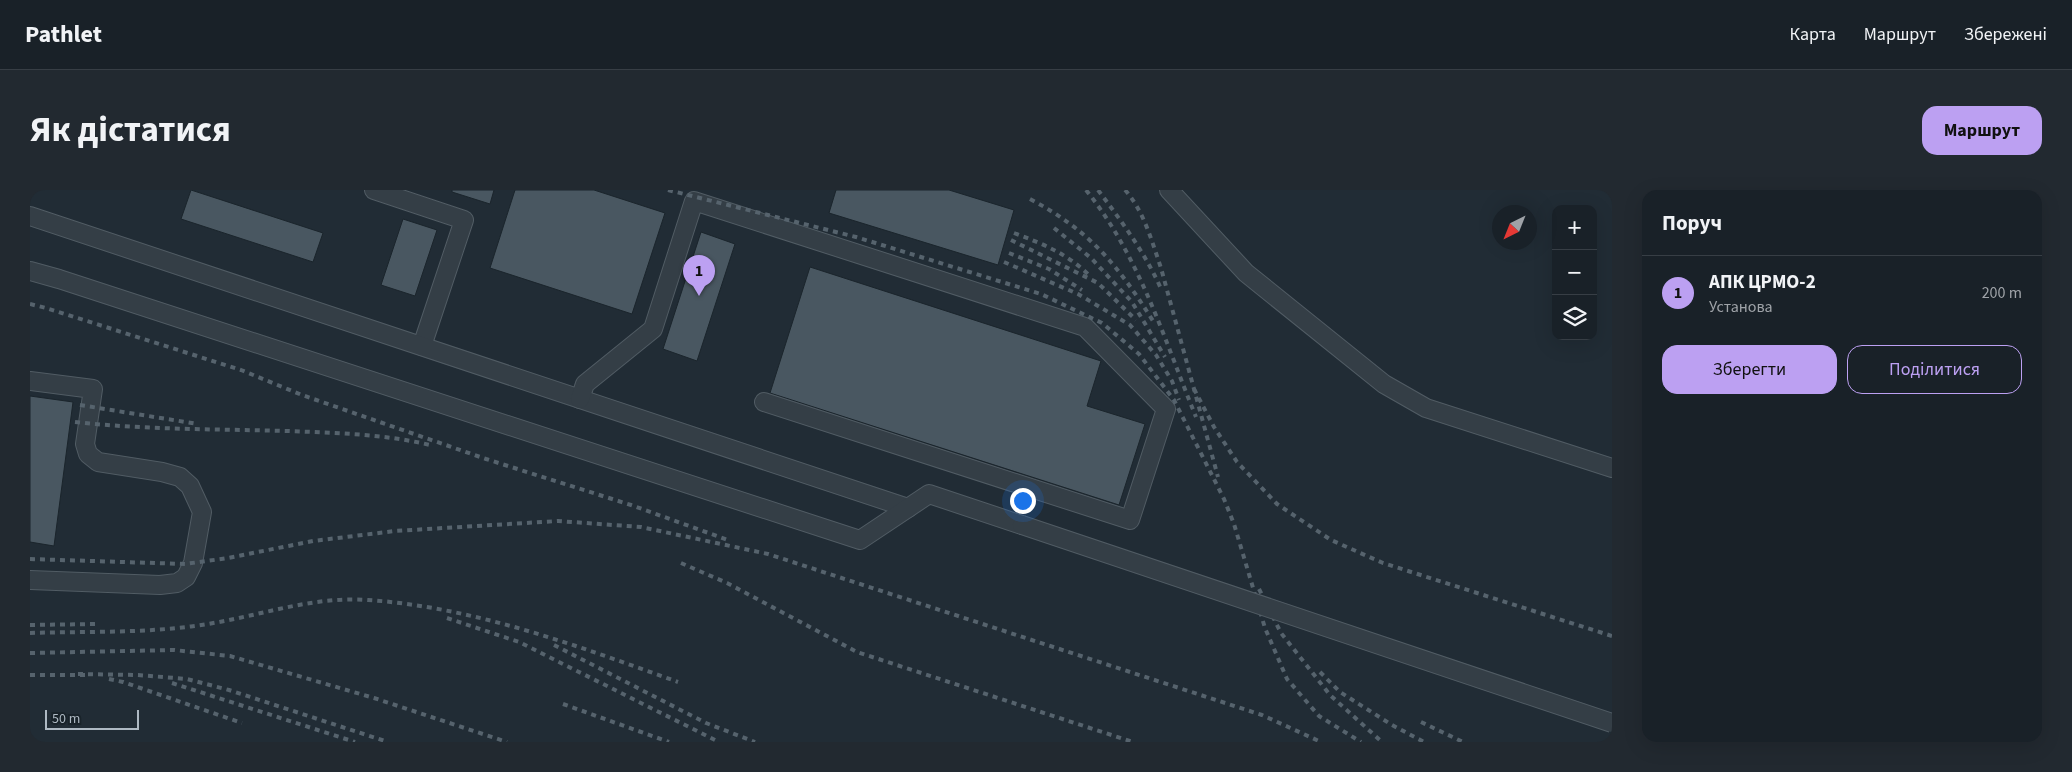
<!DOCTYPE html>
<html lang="uk">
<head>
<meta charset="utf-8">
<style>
	:root { --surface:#192128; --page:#222930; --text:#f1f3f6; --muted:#9fa3a8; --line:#373e45; --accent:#bca0f2 }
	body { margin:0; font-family:"Source Sans 3",sans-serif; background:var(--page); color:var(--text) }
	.controls { position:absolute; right:15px; top:15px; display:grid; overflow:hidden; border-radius:10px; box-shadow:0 5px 20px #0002 }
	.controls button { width:45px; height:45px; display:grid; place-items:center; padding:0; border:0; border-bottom:1px solid var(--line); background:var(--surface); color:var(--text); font:25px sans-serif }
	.compass { position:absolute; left:1462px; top:15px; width:45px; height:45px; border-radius:50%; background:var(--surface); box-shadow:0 5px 20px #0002; rotate:223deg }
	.scale { position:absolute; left:15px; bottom:12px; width:94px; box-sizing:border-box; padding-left:5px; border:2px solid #aeb9c3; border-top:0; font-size:14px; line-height:18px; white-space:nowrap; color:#aeb9c3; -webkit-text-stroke:4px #19232a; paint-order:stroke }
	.you { position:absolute; left:992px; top:310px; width:18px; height:18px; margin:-12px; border:4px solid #fff; border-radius:50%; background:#1a73e8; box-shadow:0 0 0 8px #1a73e833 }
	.badge { display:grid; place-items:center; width:32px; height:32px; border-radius:50%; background:var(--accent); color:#111; font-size:16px; font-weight:700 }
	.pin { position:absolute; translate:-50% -41px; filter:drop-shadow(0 1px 2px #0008) }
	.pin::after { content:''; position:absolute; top:26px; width:18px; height:15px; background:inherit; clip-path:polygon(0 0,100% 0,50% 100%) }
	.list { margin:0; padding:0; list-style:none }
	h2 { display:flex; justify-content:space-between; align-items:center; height:65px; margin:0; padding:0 20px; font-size:21px }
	h2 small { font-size:16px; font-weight:400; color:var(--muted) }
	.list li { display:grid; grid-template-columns:32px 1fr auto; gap:15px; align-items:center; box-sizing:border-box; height:75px; padding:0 20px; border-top:1px solid var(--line) }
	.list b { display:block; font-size:19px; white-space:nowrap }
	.list p { margin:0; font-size:16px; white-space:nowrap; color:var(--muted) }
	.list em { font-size:16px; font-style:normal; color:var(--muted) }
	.actions { display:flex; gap:10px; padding:15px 20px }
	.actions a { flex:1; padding:11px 0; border:1px solid var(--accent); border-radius:15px; text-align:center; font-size:18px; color:var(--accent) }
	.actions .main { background:var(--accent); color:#111 }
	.icon { flex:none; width:28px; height:28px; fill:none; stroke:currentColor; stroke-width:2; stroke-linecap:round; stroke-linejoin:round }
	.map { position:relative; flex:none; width:1582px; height:552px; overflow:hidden; border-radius:15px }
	header { display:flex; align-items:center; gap:30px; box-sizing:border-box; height:70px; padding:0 25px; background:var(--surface); border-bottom:1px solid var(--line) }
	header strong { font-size:24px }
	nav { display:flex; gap:28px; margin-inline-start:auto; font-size:18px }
	.intro { display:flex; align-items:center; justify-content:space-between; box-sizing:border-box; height:120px; padding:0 30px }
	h1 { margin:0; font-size:35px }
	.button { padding:12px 22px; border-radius:15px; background:var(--accent); color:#111; font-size:18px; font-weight:700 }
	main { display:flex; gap:30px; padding:0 30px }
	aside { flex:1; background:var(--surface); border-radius:15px; box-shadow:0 5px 20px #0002 }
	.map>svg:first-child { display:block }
</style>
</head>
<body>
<header>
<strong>Pathlet</strong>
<nav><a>Карта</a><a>Маршрут</a><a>Збережені</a></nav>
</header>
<div class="intro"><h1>Як дістатися</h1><a class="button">Маршрут</a></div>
<main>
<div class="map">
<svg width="1582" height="552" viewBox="0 0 1582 552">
	<rect width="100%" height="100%" fill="#212c35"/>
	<!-- building -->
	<g fill="#495761" stroke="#1b252c">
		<path d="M161,0L293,43L283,72L151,29Z"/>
		<path d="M422,0H464L460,14L422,2Z"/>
		<path d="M485,0H564L635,23L602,124L460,78Z"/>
		<path d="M806,0H919L984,20L968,75L799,23Z"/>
		<path d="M373,29L407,40L385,106L351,95Z"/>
		<path d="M671,42L705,54L667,171L633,159Z"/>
		<path d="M780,77L1071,171L1057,216L1115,234L1089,315L740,203Z"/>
		<path d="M0,206L43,212L24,356L0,352Z"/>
	</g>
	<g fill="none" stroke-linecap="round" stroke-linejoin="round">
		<defs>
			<g id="minor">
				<path d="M344,0L434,30L392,156"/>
				<path d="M1139,0L1216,83L1354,194L1396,218L1582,278"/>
				<path d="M0,26L878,318"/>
				<path d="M0,81L29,89L830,350L899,304L992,335"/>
				<path d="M0,191L63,199L55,254L58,264L68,272L132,282L150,287L160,296L172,322L163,373L156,387L147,393L130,395L0,390"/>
				<path d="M550,209L555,194L623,139L664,11L1055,137L1136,219L1100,330L734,212"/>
			</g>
		</defs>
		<!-- minor casing -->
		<use href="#minor" stroke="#515c64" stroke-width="20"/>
		<!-- minor -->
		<use href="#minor" stroke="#343e46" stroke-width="18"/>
		<!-- rail -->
		<g stroke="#56636d" stroke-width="4" stroke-dasharray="5 5" stroke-linecap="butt">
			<path d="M638,0L826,47L1011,104L1072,133L1109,164L1144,210L1194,309L1204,334L1235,438L1257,489L1289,526L1331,552"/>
			<path d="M1056,0C1110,67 1134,149 1166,227"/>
			<path d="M1068,0C1092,32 1116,64 1132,101"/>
			<path d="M1095,0C1114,21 1122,52 1131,78L1188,287"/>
			<path d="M1000,9C1059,40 1088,75 1123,131"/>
			<path d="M1024,38L1061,68L1102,112L1135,167"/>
			<path d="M984,43C1013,54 1036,63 1059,85"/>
			<path d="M981,50L1068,93L1106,130"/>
			<path d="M979,63L1019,79L1052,100"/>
			<path d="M974,72L1048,104L1100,135L1126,165L1142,191L1149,210"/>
			<path d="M0,114L16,118L211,180L272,205L456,269L601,315L698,350"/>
			<path d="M1164,199L1184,237L1207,272L1247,314L1301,350L1353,373L1582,446"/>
			<path d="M50,215L168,234"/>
			<path d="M45,232C117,240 188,239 259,241C307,243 354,244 400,255"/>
			<path d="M0,369L155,374L198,368L283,351L365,341L528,331L611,337L738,364L1232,525L1291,552"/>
			<path d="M651,373L697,393L827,462L1103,552"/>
			<path d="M1229,399L1251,443L1300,505L1352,552"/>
			<path d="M417,428L489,452L689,552"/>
			<path d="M0,435L65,434"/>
			<path d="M0,443C63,441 127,444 189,432C238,423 287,406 338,410C444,417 548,456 648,492"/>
			<path d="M524,455L676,533L725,552"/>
			<path d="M0,463L144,460L200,466L344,508L477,552"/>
			<path d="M1290,482L1310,502L1362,535L1394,552"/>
			<path d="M48,484L108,485L157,489L199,500L358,552"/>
			<path d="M0,485H55"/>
			<path d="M79,489L93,492L212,533"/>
			<path d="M142,493L325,552"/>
			<path d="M533,514L639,552"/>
			<path d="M1391,532L1433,552"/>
		</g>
		<defs>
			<path id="minor-bridge" d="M992,335L1582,533"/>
		</defs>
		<!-- minor-bridge casing -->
		<use href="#minor-bridge" stroke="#515c64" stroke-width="20" stroke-linecap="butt"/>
		<!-- minor-bridge -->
		<use href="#minor-bridge" stroke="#343e46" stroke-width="18"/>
	</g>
</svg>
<div class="controls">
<button>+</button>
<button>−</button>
<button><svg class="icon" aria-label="layers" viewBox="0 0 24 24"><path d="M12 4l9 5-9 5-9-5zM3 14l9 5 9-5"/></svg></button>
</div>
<svg class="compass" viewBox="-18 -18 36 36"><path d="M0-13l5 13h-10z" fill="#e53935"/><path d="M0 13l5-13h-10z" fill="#9fa3a8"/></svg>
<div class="scale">50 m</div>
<div class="you"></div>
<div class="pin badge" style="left:669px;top:106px">1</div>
</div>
<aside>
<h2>Поруч<small></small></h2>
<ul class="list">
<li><span class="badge">1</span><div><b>АПК ЦРМО-2</b><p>Установа</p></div><em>200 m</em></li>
</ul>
<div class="actions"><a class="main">Зберегти</a><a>Поділитися</a></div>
</aside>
</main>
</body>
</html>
